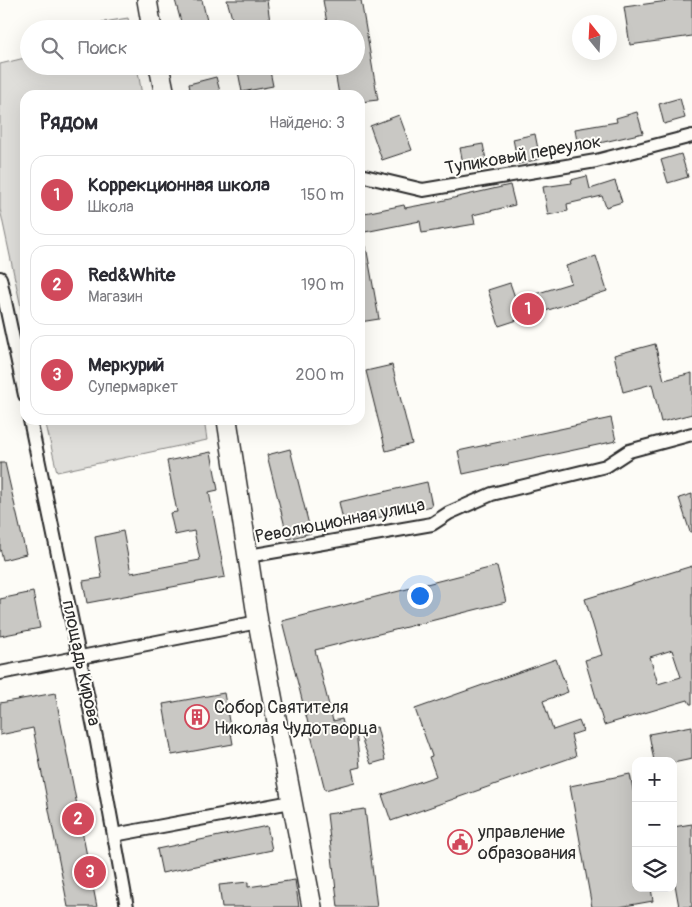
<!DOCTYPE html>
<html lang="ru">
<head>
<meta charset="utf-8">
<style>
	:root { --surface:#fff; --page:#f2f2f3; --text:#2b2b33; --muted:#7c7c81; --line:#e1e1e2; --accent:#d1495b }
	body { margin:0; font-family:Pangolin,sans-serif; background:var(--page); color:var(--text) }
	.controls { position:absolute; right:15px; bottom:15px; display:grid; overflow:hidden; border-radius:10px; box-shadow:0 5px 20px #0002 }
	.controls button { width:45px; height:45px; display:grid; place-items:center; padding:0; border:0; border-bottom:1px solid var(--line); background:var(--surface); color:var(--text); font:25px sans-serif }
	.compass { position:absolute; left:572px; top:15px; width:45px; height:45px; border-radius:50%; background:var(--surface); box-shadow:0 5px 20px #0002; rotate:342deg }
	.you { position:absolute; left:419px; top:595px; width:18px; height:18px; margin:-12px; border:4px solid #fff; border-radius:50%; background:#1a73e8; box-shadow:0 0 0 8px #1a73e833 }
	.badge { display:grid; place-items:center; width:32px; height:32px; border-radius:50%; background:var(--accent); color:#fff; font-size:16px; font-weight:700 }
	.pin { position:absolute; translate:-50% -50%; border:2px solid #fff; box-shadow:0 1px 5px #0006 }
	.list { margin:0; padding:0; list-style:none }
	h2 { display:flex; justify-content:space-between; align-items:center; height:65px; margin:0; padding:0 20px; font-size:21px }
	h2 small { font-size:16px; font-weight:400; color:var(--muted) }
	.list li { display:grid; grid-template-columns:32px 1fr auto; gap:15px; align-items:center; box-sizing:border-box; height:80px; margin:0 10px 10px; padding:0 10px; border:1px solid var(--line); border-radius:15px }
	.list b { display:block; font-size:19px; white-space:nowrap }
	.list p { margin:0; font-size:16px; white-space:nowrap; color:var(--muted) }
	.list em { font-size:16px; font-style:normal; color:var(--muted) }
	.icon { flex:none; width:28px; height:28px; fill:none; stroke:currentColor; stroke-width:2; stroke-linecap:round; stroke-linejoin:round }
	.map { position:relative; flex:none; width:692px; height:907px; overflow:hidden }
	.search { position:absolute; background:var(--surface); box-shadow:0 5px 20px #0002; left:20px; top:20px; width:345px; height:55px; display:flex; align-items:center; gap:12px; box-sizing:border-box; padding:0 18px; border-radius:28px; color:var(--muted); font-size:19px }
	.panel { position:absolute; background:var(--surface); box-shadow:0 5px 20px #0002; left:20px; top:90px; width:345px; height:335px; border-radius:15px }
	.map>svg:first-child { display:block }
</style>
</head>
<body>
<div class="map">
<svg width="692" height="907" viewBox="0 0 692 907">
	<rect width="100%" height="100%" fill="#fdfcf7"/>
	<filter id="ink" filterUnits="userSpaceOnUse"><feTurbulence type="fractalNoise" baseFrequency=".02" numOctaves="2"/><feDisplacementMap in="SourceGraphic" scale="10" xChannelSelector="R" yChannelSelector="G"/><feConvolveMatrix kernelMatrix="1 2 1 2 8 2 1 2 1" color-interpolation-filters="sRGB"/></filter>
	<g filter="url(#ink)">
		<!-- green -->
		<g fill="#dfdeda" stroke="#858482">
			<path d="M128,18L130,29H66L67,28Z"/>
			<path d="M29,57V66H137L142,95H25V326L0,209V64Z"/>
			<path d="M45,420H204L207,440L57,472Z"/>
		</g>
		<!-- building -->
		<g fill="#c9c8c4" stroke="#2b2b2b" fill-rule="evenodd">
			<path d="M175,0H202L209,29H183Z"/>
			<path d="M227,0H267L271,29H235Z"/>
			<path d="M323,0H361L378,100L360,102V95H339L334,66H356V29H328Z"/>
			<path d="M675,0H692V36L630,45L624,7Z"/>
			<path d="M237,66H269L273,86L242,92Z"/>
			<path d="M216,77L221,95H191L189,84Z"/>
			<path d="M680,98L685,118L664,124L659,104Z"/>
			<path d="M637,112L643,133L578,148L575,129L617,122L616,118Z"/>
			<path d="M399,115L412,150L382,160L370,126Z"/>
			<path d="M535,134L540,159L518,164L513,139Z"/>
			<path d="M483,144L487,165L464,169L460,148Z"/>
			<path d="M681,154L688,177L668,183L661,160Z"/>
			<path d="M587,176L590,189L615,181L622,202L606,207L602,196L567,204L568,211L548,215L543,187L572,183L571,180Z"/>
			<path d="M510,185L515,205L473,215L475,224L422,233L420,221L360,233V214L404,205L405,208L432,203Z"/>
			<path d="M360,246H366L379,319L360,322Z"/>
			<path d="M596,256L607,291L499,326L488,290L510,283L516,300L571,283L566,266Z"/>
			<path d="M655,344L664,380L692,373V414L661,422L652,384L623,392L614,355Z"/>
			<path d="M392,365L412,444L386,451L366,371Z"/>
			<path d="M611,418L616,441L463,474L458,451Z"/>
			<path d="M290,449L311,533L288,539L267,455Z"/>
			<path d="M211,452L218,490L209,492L225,577L87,603L83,581L102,578L95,537L123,531L131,573L200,560L194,531L175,535L170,513L177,512L167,461Z"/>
			<path d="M0,463H5L26,554L3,560L0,548Z"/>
			<path d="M427,482L432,506L344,525L339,502Z"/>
			<path d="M692,494V532H690L679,498Z"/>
			<path d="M497,566L506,602L315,650L333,721L342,719L346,735L356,732L360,767L352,769L355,782L325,790L282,621Z"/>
			<path d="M692,566V704H690L688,700L604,725L585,660L602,655L585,599ZM672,650L681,677L658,684L650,657Z"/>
			<path d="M33,592L40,628L0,636V599Z"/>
			<path d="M556,659L568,692L543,701L553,730L579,721L583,731L571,735L576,756L391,821L382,795L436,776L429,757L432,756L415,709Z"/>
			<path d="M55,693L97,907H68L33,728L0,735V703Z"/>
			<path d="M224,693L233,744L172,755L163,704Z"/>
			<path d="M692,726V759L673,763V761H654L649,734Z"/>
			<path d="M377,727L385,760L371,764L359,732Z"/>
			<path d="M630,774L636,805V888H651L653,901L619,907H592L570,786Z"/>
			<path d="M365,809L377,907H338L327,814Z"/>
			<path d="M692,824V907H679L673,873V827Z"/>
			<path d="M267,826L272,850L162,873L157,849Z"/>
			<path d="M295,880L299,907H222L219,885L248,882V887Z"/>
		</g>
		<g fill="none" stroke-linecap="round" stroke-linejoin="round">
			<defs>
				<g id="street">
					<path d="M360,175L423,190L596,161L692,136"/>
					<path d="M0,278L25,395"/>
					<path d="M30,420L97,742L127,907"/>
					<path d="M248,556L432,524L449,513L492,494L606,466L629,451L692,434"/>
					<path d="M0,673L258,622"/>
					<path d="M114,835L291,802"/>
				</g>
				<g id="secondary">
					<path d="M147,0L152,29"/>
					<path d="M159,66L165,95"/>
					<path d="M227,420L258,622L312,907"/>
				</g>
			</defs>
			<!-- street casing -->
			<use href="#street" stroke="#2b2b2b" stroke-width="16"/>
			<!-- secondary casing -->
			<use href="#secondary" stroke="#2b2b2b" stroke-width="22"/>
			<!-- street -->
			<use href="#street" stroke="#fdfcf7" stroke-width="12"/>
			<!-- secondary -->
			<use href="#secondary" stroke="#fdfcf7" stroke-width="19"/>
		</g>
	</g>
	<!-- icons -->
	<defs>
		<symbol id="building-ring" viewBox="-11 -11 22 22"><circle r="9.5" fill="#fdfcf7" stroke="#d1495b" stroke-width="1.5"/><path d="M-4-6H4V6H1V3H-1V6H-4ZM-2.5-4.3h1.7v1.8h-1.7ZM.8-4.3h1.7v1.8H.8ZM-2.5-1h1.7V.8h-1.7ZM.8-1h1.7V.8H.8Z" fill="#d1495b"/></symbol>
		<symbol id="civic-ring" viewBox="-11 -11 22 22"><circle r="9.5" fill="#fdfcf7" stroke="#d1495b" stroke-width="1.5"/><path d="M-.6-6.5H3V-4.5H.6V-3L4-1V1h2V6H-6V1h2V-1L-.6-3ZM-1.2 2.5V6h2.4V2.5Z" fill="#d1495b"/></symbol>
	</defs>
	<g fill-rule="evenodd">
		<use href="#building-ring" x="183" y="703" width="28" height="28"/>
		<use href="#civic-ring" x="446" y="828" width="28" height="28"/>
	</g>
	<g text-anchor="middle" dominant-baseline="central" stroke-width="4" stroke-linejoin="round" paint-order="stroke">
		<!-- street labels -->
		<g font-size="18" fill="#2b2b2b" stroke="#fdfcf7">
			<text transform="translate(523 155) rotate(-10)">Тупиковый переулок</text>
			<text transform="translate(340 521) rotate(-11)">Революционная улица</text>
			<text transform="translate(81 663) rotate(78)">площадь Кирова</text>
		</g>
		<!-- poi labels -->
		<g font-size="18" fill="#2b2b2b" stroke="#fdfcf7" text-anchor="start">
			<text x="214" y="707">Собор Святителя<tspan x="214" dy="21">Николая Чудотворца</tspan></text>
			<text x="478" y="832">управление<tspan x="478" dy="21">образования</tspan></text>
		</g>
	</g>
</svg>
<div class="controls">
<button>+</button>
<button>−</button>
<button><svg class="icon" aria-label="layers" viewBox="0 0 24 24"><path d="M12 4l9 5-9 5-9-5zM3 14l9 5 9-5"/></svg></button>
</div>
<svg class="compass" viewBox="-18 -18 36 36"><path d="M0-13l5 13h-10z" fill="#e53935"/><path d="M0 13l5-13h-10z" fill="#7c7c81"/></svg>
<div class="you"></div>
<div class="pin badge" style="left:528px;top:309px">1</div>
<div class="pin badge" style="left:78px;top:819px">2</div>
<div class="pin badge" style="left:90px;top:872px">3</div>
<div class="search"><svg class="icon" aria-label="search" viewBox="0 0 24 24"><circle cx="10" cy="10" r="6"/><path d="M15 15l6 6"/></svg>Поиск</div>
<section class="panel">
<h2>Рядом<small>Найдено: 3</small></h2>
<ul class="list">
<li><span class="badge">1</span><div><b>Коррекционная школа</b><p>Школа</p></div><em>150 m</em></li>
<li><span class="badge">2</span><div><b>Red&amp;White</b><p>Магазин</p></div><em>190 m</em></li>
<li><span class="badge">3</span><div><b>Меркурий</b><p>Супермаркет</p></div><em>200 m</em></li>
</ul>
</section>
</div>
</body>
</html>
